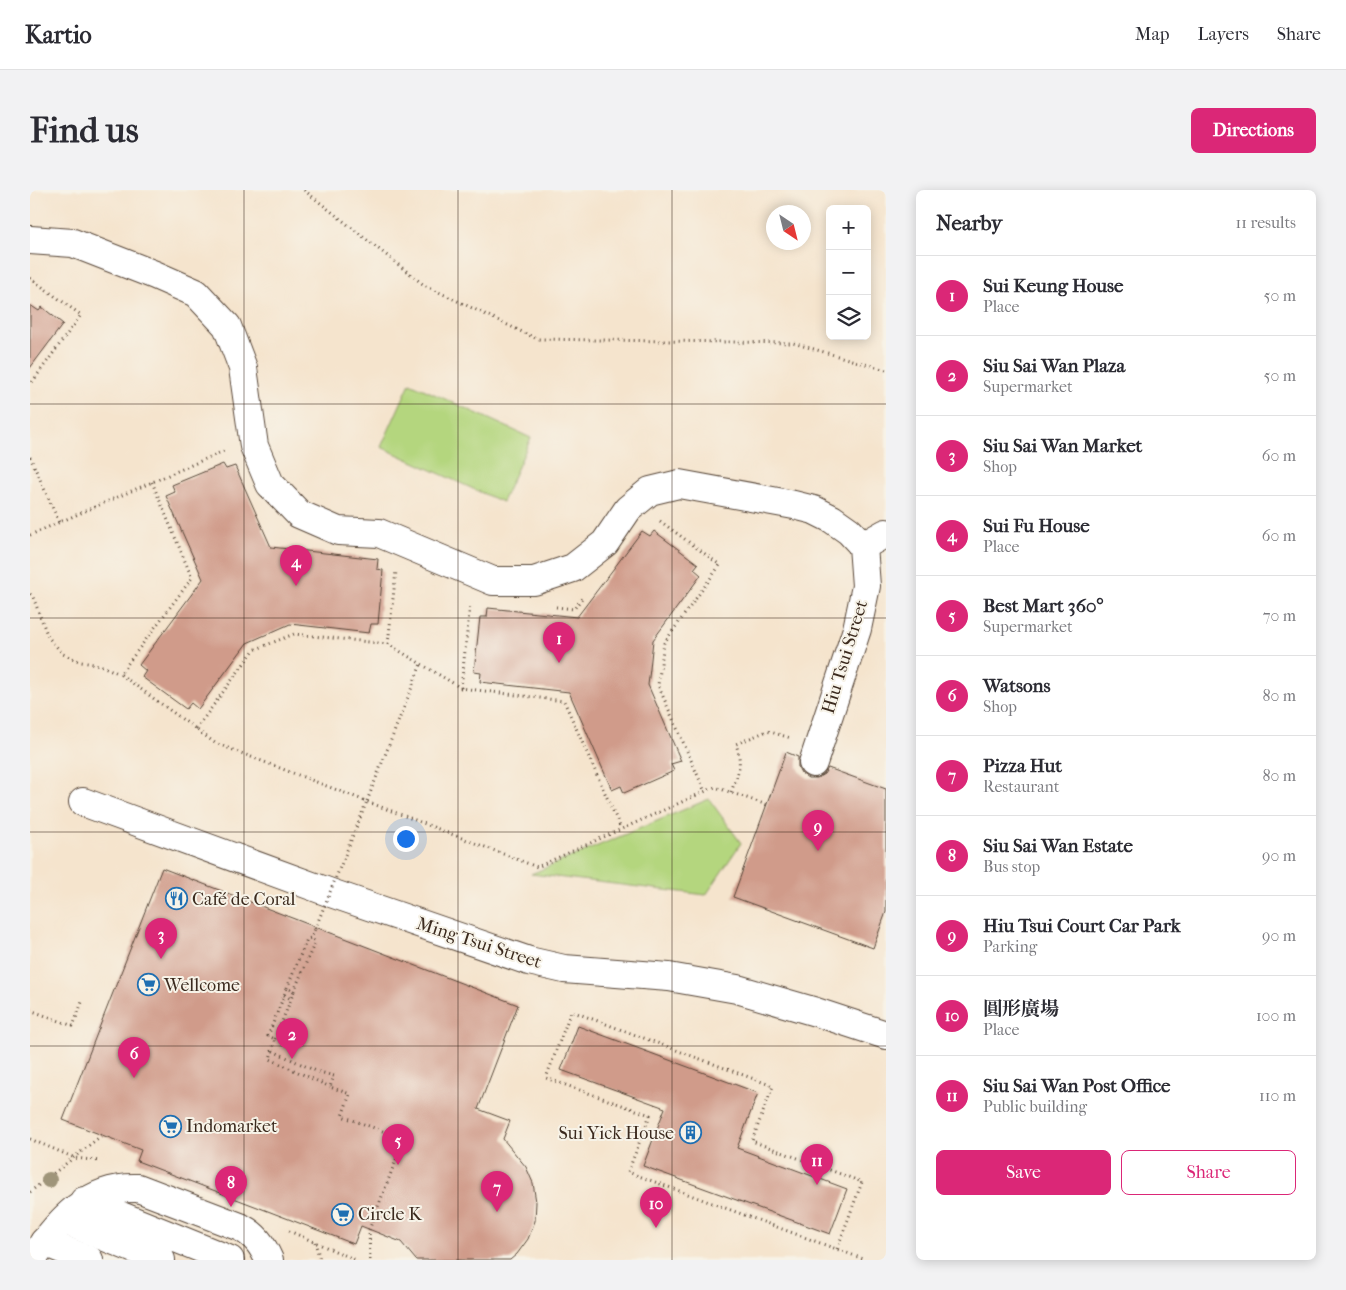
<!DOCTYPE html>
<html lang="en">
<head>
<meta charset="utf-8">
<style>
	:root { --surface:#fff; --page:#f2f2f3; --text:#2b2b33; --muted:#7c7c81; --line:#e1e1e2; --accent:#db2777 }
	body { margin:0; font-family:"IM FELL French Canon","Noto Serif TC",serif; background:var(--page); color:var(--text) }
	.controls { position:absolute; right:15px; top:15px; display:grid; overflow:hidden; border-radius:8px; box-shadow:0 2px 12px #0003 }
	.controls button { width:45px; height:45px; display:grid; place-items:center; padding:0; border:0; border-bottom:1px solid var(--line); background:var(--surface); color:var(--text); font:25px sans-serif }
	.compass { position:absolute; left:736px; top:15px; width:45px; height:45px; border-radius:50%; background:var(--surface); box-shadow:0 2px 12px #0003; rotate:145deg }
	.you { position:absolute; left:375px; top:648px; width:18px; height:18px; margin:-12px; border:4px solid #fff; border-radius:50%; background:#1a73e8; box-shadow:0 0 0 8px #1a73e833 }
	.badge { display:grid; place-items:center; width:32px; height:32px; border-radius:50%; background:var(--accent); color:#fff; font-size:16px; font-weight:700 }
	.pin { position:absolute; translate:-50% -41px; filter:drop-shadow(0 1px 2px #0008) }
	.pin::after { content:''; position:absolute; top:26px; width:18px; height:15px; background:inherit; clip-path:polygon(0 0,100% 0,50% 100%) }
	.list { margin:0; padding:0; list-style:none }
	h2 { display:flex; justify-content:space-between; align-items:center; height:65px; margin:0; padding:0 20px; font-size:21px }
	h2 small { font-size:16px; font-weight:400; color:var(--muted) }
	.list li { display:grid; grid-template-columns:32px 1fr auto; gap:15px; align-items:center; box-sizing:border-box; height:80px; padding:0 20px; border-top:1px solid var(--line) }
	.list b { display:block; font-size:19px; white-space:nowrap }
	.list p { margin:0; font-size:16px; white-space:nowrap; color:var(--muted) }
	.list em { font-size:16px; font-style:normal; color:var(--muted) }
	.actions { display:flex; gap:10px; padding:15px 20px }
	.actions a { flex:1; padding:11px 0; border:1px solid var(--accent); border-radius:8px; text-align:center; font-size:18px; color:var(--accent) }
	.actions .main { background:var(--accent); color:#fff }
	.icon { flex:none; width:28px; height:28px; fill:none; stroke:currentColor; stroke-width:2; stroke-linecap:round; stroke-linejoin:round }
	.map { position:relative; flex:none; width:856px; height:1070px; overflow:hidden; border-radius:8px }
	header { display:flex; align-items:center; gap:30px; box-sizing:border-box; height:70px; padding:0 25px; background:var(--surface); border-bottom:1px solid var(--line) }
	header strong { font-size:24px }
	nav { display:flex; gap:28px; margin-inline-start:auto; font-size:18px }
	.intro { display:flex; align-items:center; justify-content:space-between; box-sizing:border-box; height:120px; padding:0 30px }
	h1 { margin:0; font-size:35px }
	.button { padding:12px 22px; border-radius:8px; background:var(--accent); color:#fff; font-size:18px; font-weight:700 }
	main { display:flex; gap:30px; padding:0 30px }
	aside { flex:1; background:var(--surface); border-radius:8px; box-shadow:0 2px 12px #0003 }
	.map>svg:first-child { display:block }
</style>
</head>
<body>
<header>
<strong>Kartio</strong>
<nav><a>Map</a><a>Layers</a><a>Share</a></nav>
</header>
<div class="intro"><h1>Find us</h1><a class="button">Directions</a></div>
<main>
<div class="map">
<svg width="856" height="1070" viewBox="0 0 856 1070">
	<rect width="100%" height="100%" fill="#f7f3e8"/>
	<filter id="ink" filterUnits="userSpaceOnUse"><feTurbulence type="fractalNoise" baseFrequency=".02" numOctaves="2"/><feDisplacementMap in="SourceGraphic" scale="10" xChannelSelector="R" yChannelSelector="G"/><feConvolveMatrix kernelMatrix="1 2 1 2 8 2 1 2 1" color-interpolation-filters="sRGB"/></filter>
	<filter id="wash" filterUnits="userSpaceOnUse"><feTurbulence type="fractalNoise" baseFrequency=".0096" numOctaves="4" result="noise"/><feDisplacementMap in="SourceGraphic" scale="20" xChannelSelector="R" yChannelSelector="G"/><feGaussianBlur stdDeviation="1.12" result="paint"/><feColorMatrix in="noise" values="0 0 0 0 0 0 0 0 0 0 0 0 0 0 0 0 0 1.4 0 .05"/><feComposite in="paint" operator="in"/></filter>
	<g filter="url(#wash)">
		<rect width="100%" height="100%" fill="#f5e4cd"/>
		<!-- green -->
		<g fill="#b4d67e" stroke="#78804e">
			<path d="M380,193L501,248L472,312L351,257Z"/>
			<path d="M679,609L711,653L676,705L501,684Z"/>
		</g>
		<g id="blocks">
			<!-- building -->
			<g fill="#d09b8a">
				<path d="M0,115L9,121L12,117L33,134L0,178Z"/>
				<path d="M193,274L196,279L205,276L241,357L348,369L347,379L353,380L348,434H341L339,443L260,434L217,453L168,519L161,513L156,519L112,487L116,481L109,475L173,389L136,306L145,302L142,295Z"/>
				<path d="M612,341L620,346L624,341L668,374L664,379L671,385L623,450L620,479L618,495L651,571L641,574L644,581L594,603L591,596L582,600L539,502L450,492L451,483L444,482L450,427H457L458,418L547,427Z"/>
				<path d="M756,562L768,567V577L771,583L778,588H787L794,584L798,578L856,599V722L843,758L703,707Z"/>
				<path d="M132,678L488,815L448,919L480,931L473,949L496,977L503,993L506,1012L505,1031L498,1049L487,1064L480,1070H386L371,1052L331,1036L324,1054L107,971L111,960L33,930Z"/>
				<path d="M548,836L728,903L707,958L817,999L800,1044L613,976L635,918L531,880Z"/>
			</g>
		</g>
	</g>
	<g filter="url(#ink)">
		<use href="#blocks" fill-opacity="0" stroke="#574638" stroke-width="1"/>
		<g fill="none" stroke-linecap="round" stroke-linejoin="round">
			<defs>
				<g id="minor">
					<path d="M0,50L43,53L125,85L166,103L197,136L213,178L224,256L240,294L269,324L308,341L349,343L463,391H504L543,378L575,353L598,319L620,301L649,294L764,315L784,320L802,329L819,341L833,356"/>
					<path d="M833,356L856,343"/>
					<path d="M783,573L827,439L836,396L833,356"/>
					<path d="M53,612L301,703L499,771L534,779L639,787L707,799L786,822L856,845"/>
					<path d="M54,1011L200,1070"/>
					<path d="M34,1030L131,1070"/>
					<path d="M14,1052L59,1070"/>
					<path d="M2,1070C28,1031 58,996 108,998L210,1037C225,1045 232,1054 239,1070"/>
				</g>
			</defs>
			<!-- minor casing -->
			<use href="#minor" stroke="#574638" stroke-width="30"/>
			<!-- path -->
			<g stroke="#574638" stroke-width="3" stroke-dasharray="1 4" stroke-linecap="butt">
				<path d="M274,0L394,95L507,149L763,153L856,180"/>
				<path d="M0,88L51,125L0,195"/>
				<path d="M0,267L29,332"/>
				<path d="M122,292L162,388L90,484L185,553L507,677L685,597L737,615"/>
				<path d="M630,331L690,375L634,453L628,495L675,602"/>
				<path d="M0,345L196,260"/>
				<path d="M0,404L3,407L18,447L33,464L51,472L70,475L90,484"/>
				<path d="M526,417L544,419L552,408"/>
				<path d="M358,454L366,381"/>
				<path d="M431,498L440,414"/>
				<path d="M166,539L224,460L264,444L358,454L431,498L534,511L591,639"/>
				<path d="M701,602C708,583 713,575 706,554L737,541L761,548"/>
				<path d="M337,611L391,474"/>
				<path d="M257,798L277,749L281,748L285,739"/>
				<path d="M264,801L285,752L281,748"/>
				<path d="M254,805L261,809L264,801L257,798L238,846L245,849L240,869L300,897"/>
				<path d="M0,820L43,836L52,812"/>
				<path d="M245,849L261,809"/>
				<path d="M243,861L286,881L304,886L300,897L320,904L312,926L374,949L339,1040L340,1070"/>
				<path d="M0,949L45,968L70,971"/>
				<path d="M0,1002L71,946"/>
				<path d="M259,1041L326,1070"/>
				<path d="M285,1052L290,1070"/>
				<path d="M807,1059L832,992L722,951L743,896L541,821L516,888L620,925L598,982L836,1070"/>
			</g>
			<!-- minor -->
			<use href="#minor" stroke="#fff" stroke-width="28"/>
			<!-- path-bridge -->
			<path stroke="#574638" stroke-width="3" stroke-dasharray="1 4" stroke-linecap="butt" d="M285,739L337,611"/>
		</g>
		<!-- trees -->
		<circle fill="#9f957a" cx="19" cy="990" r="8"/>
	</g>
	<!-- grid -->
	<path fill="none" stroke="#3b2a1e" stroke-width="1" stroke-opacity="0.55" d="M214,0V1070M428,0V1070M642,0V1070M0,214H856M0,428H856M0,642H856M0,856H856"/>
	<!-- icons -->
	<defs>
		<symbol id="restaurant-ring" viewBox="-11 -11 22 22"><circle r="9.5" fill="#f7f3e8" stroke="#1f6fb2" stroke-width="1.5"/><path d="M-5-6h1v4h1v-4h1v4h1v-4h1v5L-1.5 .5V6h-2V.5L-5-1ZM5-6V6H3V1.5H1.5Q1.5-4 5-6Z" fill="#1f6fb2"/></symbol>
		<symbol id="supermarket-ring" viewBox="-11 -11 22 22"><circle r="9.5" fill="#f7f3e8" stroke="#1f6fb2" stroke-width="1.5"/><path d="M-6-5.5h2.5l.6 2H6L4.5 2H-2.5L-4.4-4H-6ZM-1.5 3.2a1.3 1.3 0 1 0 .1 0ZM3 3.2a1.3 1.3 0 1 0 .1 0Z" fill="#1f6fb2"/></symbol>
		<symbol id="building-ring" viewBox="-11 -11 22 22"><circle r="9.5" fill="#f7f3e8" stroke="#1f6fb2" stroke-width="1.5"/><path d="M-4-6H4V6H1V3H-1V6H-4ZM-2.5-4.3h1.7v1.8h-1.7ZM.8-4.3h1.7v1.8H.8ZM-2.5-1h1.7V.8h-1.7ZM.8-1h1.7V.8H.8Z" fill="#1f6fb2"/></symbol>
	</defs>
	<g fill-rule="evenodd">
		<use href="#restaurant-ring" x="134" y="696" width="25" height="25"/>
		<use href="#supermarket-ring" x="106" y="782" width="25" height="25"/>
		<use href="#supermarket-ring" x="128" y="924" width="25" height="25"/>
		<use href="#building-ring" x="648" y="930" width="25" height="25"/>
		<use href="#supermarket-ring" x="300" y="1012" width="25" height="25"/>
	</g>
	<g text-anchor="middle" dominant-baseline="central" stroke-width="4" stroke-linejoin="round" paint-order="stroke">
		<!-- street labels -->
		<g font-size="18" fill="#3b2a1e" stroke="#f7f3e8">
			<text transform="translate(815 467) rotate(-73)">Hiu Tsui Street</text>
			<text transform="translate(449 753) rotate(18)">Ming Tsui Street</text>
		</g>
		<!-- poi labels -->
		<g font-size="18" fill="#3b2a1e" stroke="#f7f3e8" text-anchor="start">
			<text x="162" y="709">Café de Coral</text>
			<text x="134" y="795">Wellcome</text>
			<text x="156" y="936">Indomarket</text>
			<text x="644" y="943" text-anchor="end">Sui Yick House</text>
			<text x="328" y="1024">Circle K</text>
		</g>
	</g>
</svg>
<div class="controls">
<button>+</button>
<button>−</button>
<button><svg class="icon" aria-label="layers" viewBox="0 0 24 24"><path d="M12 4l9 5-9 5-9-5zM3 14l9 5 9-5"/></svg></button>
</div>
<svg class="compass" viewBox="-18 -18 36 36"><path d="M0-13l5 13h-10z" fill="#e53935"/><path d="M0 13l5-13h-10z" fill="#7c7c81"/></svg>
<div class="you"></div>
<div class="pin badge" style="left:529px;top:473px">1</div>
<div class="pin badge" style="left:262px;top:869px">2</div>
<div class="pin badge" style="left:131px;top:769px">3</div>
<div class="pin badge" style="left:266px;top:396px">4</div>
<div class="pin badge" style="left:368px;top:975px">5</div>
<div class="pin badge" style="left:104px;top:888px">6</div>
<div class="pin badge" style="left:467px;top:1022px">7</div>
<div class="pin badge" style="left:201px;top:1017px">8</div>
<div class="pin badge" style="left:788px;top:661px">9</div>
<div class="pin badge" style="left:626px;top:1038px">10</div>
<div class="pin badge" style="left:787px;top:995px">11</div>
</div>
<aside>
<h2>Nearby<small>11 results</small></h2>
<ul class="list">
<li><span class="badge">1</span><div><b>Sui Keung House</b><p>Place</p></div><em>50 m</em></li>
<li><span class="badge">2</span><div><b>Siu Sai Wan Plaza</b><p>Supermarket</p></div><em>50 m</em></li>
<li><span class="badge">3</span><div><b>Siu Sai Wan Market</b><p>Shop</p></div><em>60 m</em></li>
<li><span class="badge">4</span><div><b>Sui Fu House</b><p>Place</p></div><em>60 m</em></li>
<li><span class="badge">5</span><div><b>Best Mart 360°</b><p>Supermarket</p></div><em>70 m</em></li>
<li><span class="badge">6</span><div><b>Watsons</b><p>Shop</p></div><em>80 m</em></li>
<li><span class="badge">7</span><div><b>Pizza Hut</b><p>Restaurant</p></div><em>80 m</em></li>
<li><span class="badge">8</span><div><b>Siu Sai Wan Estate</b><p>Bus stop</p></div><em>90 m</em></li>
<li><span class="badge">9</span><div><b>Hiu Tsui Court Car Park</b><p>Parking</p></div><em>90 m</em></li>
<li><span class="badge">10</span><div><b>圓形廣場</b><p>Place</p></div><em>100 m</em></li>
<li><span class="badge">11</span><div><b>Siu Sai Wan Post Office</b><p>Public building</p></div><em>110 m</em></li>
</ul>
<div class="actions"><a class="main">Save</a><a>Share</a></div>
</aside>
</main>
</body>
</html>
